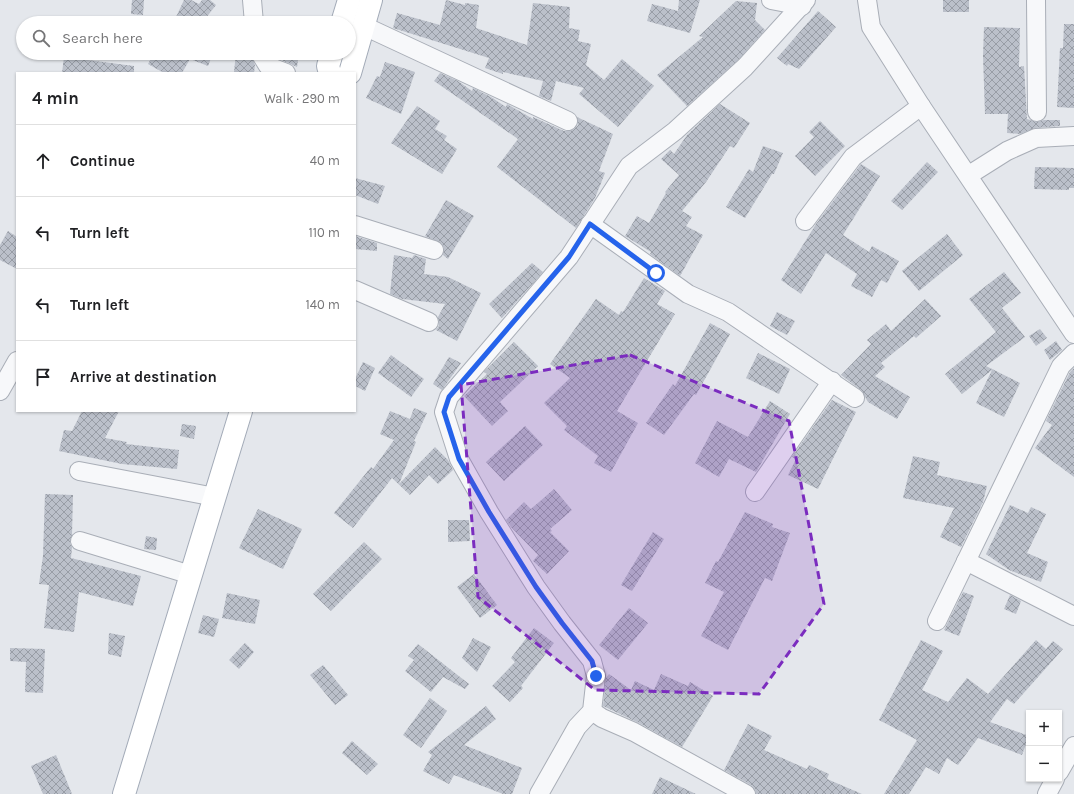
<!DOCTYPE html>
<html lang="en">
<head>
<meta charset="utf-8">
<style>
	:root { --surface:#fff; --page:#f2f2f2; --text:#202124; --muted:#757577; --line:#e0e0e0 }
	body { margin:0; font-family:Karla,sans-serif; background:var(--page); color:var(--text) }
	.controls { position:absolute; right:12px; bottom:12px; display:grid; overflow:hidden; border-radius:0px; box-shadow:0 1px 3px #0004 }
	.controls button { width:36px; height:36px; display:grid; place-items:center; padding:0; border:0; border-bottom:1px solid var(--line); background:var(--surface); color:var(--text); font:20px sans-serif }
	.stop { position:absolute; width:12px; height:12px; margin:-9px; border:3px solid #2563eb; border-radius:50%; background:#fff }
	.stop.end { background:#2563eb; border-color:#fff; box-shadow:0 1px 4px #0008 }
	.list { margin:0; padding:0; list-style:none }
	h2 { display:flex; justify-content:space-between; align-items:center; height:52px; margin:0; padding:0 16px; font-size:17px }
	h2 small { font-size:13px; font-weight:400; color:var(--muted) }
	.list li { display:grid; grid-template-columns:26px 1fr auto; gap:12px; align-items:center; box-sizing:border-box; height:72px; padding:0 16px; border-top:1px solid var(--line) }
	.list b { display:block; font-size:15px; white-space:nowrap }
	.list em { font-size:13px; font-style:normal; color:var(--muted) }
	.icon { flex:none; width:22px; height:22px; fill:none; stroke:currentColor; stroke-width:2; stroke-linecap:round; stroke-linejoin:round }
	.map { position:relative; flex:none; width:1074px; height:794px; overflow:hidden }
	.search { position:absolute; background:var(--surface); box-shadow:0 1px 3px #0004; left:16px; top:16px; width:340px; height:44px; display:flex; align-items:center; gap:10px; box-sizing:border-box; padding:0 14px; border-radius:22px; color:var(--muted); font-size:15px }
	.panel { position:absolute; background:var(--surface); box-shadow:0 1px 3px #0004; left:16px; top:72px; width:340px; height:340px; border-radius:0px }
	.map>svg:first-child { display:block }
</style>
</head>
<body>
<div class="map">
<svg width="1074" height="794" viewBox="0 0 1074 794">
	<defs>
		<pattern id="building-cross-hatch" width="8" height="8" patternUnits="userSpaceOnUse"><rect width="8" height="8" fill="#bbc0ca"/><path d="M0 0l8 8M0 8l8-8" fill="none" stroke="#989da6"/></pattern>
	</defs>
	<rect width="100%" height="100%" fill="#e4e7ec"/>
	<!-- building -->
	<g fill="url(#building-cross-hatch)">
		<path d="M132,0H144L143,15L131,14Z"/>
		<path d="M184,0H191L199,4L202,0H210L216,5L202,23H189L176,17Z"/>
		<path d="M446,0L465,5V3L479,5L476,28L527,45L533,3L570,7L569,28L580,30L578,41L591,44L586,65L604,80L622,59L654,86L618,127L579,94L584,88L556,81L551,101L539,96L543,81L503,72V74L485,68L489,58L393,28L397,13L440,25Z"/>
		<path d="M679,0H700L690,33L647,21L652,4L678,11Z"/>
		<rect x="943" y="0" width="26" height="12"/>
		<path d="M736,1L757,3L755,20L765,30L738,60L687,106L657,75L703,37L699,36Z"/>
		<path d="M818,11L836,27L799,69L788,64L787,66L777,58Z"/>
		<path d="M1064,24H1074V108L1057,107L1060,48H1063Z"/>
		<path d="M984,27L1020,28L1019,67L1024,66L1027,119L1037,122L1044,120H1060V126L1035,128L1020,134L1007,133L1008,114H985L983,56Z"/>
		<path d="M154,53H213L208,66L190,59L182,73H164L148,64Z"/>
		<path d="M236,53H250L255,65L254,73L234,72Z"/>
		<path d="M272,53H299L297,67L275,57Z"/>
		<path d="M64,57L134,66V73H62Z"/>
		<path d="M385,62L415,72L401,114L366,98L377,76L380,77Z"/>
		<path d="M440,73L458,81L472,91L473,88L491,97L506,107L507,104L533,119V117L564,131H569L574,129L578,125L577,117L613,134L599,171L605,173L595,198L576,228L497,167L518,139L434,81Z"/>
		<path d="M720,104L750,123L734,148L730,146L706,182L682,211L692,217L686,226L703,235L680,276L650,254L651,252L625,236L637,216L649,223L666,193L665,192L679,175L661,159L670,150L674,154L687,135Z"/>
		<path d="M417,106L440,121L435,129L447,136L444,140L457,149L442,174L391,143Z"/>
		<path d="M820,121L845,146L815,176L795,156L814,137L809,132Z"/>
		<path d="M763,146L783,153L774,174H772L745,218L726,207L749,169L753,172Z"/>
		<path d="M927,162L938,172L902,210L891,201Z"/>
		<path d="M861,164L880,176L843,235L869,252L872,246L899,261L887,283L881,280L872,297L851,286L857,274L826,253L801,294L781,280L816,224Z"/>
		<path d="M1035,167L1074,168V188H1069V190L1034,189Z"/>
		<path d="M355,178L385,186L378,204L355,195Z"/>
		<path d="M446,200L474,216L448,259L443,255L444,248L441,243L425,236Z"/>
		<path d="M8,231L17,237V269L0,260V245Z"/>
		<path d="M947,234L963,255L919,291L902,271Z"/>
		<path d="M355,236L377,243V251L355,249Z"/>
		<path d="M394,255L412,258L414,255L426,259L424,274L448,277L481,293L457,341L436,330L439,326L438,317L445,304L402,299L390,294Z"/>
		<path d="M532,263L543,272L502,318L489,304Z"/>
		<path d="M1004,272L1021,293L1002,308L1025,337L986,366L1020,383L1004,417L976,403L992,370L962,394L945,374L996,332L969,299Z"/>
		<path d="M644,278L665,291L657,304L675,314L617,411L638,423L611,472L594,463L598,456L564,430L567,426L544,403L570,378L550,364L596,299L619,315L621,311L623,312Z"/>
		<path d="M925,299L941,316L916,338L914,336L881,363L885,367L875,376L910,397L897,419L868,402L861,390L841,375L871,344L867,340L886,324L891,331Z"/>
		<path d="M777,312L795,321L787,335L770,326Z"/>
		<path d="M710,323L730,334L696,395L694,394L664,435L646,423L673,384L675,386Z"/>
		<path d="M1040,329L1047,338L1036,346L1029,336Z"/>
		<path d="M1056,341L1062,350L1050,360L1044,350Z"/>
		<path d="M514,342L538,366L500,402L508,411L492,426L464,396L487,374L484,372Z"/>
		<path d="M758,353L790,369L779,394L746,378Z"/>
		<path d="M391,355L424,379L411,397L378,373Z"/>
		<path d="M449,357L461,363L442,390L433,384Z"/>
		<path d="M363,362L375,368L365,391L355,386V379Z"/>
		<path d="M1074,368V477L1035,448L1052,425L1046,421L1070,372Z"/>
		<path d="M832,400L856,412L818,489L788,475L796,459L792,457Z"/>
		<path d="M770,401L790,414L756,472L729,459L719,477L695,463L717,421L748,437Z"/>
		<path d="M414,408L427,413L414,441L416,442L399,484L435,447L448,460L453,470L438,484L429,475L410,495L392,478L353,528L334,513L371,467L373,469L394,440L380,434L390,411L410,419Z"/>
		<path d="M82,411H119L105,438L127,442L126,444L179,450L177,469L122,464L59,451L64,430L72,431Z"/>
		<path d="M182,424L196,426L194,439L180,436Z"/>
		<path d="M525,426L543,445L504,481L486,462Z"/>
		<path d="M913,456L940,462L937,475L987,486L983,502L961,547L940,537L954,508L903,498Z"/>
		<path d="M554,489L572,510L550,529L552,531L550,532L569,551L547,574L533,561L538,555L511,527L506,520L524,502L531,509Z"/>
		<path d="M45,494L73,495L72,535L70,543L72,547L71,558L141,576L133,606L79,592L74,632L44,628L49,585L39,584L43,556Z"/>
		<path d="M1010,505L1028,513L1031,507L1046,514L1027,553L1048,562L1041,582L1009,570L986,554Z"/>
		<path d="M258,509L302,529L283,569L239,548Z"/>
		<path d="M745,512L773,524L772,527L790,533L772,581L765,578L728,650L701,636L724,592L705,583L716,561L718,562Z"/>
		<path d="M448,520H469L470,541L448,542Z"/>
		<path d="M653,532L664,539L632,591L621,585Z"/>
		<path d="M146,536L157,538L156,550L144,549Z"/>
		<path d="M364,542L382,559L331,611L313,594Z"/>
		<path d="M474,574L497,605L480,618L457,587Z"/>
		<path d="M963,592L974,596L959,636L944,630Z"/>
		<path d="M227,593L260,600L255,624L222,618Z"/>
		<path d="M1010,595L1021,601L1016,614L1004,609Z"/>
		<path d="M629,608L648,623L618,660L599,645Z"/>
		<path d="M203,615L219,619L214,637L198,633Z"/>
		<path d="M534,628L554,643L521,686L523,688L510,702L492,686L515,662L511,658Z"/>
		<path d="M109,633L125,636L121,657L108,654Z"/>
		<path d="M473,638L491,647L477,672L462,658Z"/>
		<path d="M921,640L943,651L922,690L948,702L967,678L988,694L1036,640L1046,649L1053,641L1063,649L1014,704L1007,699L990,722L1029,736L1022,755L978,738L958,765L947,758L939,774L926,767L909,794H884L917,740L879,720Z"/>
		<path d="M245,643L254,652L239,669L229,660Z"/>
		<path d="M418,644L469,684L465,689L443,677L431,692L405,671L414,660L408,656Z"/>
		<path d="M10,648L45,649L43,693L25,692L26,662L10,661Z"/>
		<path d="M323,665L348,695L335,705L310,675Z"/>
		<path d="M609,674L631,690L635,681L654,690L661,674L688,686L690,682L713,696L682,747L639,723L603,706L606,678Z"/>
		<path d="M430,698L447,711L421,748L403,735Z"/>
		<path d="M486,706L496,719L464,745L522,768L512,794H503L454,775L449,784L423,771L432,755L428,752Z"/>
		<path d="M748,724L772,736L764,750L807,769L809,765L829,774L827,779L862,794H756L755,789L751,785L724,770Z"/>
		<path d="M352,741L378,764L367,775L342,753Z"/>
		<path d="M56,755L72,794H43L31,766Z"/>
		<path d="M660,777L696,794H652Z"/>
	</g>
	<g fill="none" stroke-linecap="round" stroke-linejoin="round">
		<defs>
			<g id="minor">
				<path d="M252,0L254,23"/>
				<path d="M771,0L802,6"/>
				<path d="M867,0L871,27L921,106L1074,334"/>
				<path d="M1036,0L1037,112"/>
				<path d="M364,26L568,121"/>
				<path d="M260,53L268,66L286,73"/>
				<path d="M969,175L1007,151L1036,138L1074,136"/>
				<path d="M805,221L853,157L921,106"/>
				<path d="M590,224L688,294L728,312L855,398"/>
				<path d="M355,225L434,250"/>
				<path d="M355,290L429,322"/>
				<path d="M0,391L17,361"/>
				<path d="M79,471L215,497"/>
				<path d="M755,492L832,381"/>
				<path d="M80,541L191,575"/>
				<path d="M966,561L1074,616"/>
				<path d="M937,621L1061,366L1074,353"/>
				<path d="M592,711L602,718L634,732L746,794"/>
				<path d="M1059,772L1074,746"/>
				<path d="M539,794L577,727L592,711L596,676L592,661L562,623L536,587L489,512L459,459L444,412L449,397L569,257L629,166L675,131L745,67L806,0"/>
				<path d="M1047,794L1055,779"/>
			</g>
			<g id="major">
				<path d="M342,23L349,0"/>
				<path d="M330,73L328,66L332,53"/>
				<path d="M350,73L371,0"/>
				<path d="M124,794L241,411"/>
			</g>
		</defs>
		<!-- minor casing -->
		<use href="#minor" stroke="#a9aeb7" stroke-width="20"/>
		<!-- major casing -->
		<use href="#major" stroke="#a3abb8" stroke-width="24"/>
		<!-- minor -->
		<use href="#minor" stroke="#f7f8fa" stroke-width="18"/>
		<!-- major -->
		<use href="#major" stroke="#fff" stroke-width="22"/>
	</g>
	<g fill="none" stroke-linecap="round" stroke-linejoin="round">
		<!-- route -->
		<path stroke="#2563eb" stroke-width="5" d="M596,676L592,661L562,623L536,587L489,512L459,459L444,412L449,397L569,257L590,224L656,273"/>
	</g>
	<!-- marked area -->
	<path fill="#7b2cbf" fill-opacity="0.2" stroke="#7b2cbf" stroke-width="3" stroke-dasharray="8 5" stroke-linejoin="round" d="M630,355L789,421L824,604L759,694L595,690L478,597L461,385Z"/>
</svg>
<div class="controls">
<button>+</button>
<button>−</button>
</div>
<div class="stop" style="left:656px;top:273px"></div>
<div class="stop end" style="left:596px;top:676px"></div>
<div class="search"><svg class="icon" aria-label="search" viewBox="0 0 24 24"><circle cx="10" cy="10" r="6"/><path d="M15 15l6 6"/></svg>Search here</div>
<section class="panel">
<h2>4 min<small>Walk · 290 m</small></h2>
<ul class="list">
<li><svg class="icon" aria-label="ahead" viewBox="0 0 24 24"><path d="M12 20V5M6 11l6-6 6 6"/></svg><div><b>Continue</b></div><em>40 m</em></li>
<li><svg class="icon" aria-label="left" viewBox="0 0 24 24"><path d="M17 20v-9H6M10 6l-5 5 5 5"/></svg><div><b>Turn left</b></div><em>110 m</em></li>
<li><svg class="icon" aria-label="left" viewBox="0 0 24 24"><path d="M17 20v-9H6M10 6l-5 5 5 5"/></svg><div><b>Turn left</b></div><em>140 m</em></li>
<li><svg class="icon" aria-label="arrive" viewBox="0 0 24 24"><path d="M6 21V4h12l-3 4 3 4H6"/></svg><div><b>Arrive at destination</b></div></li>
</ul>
</section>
</div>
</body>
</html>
